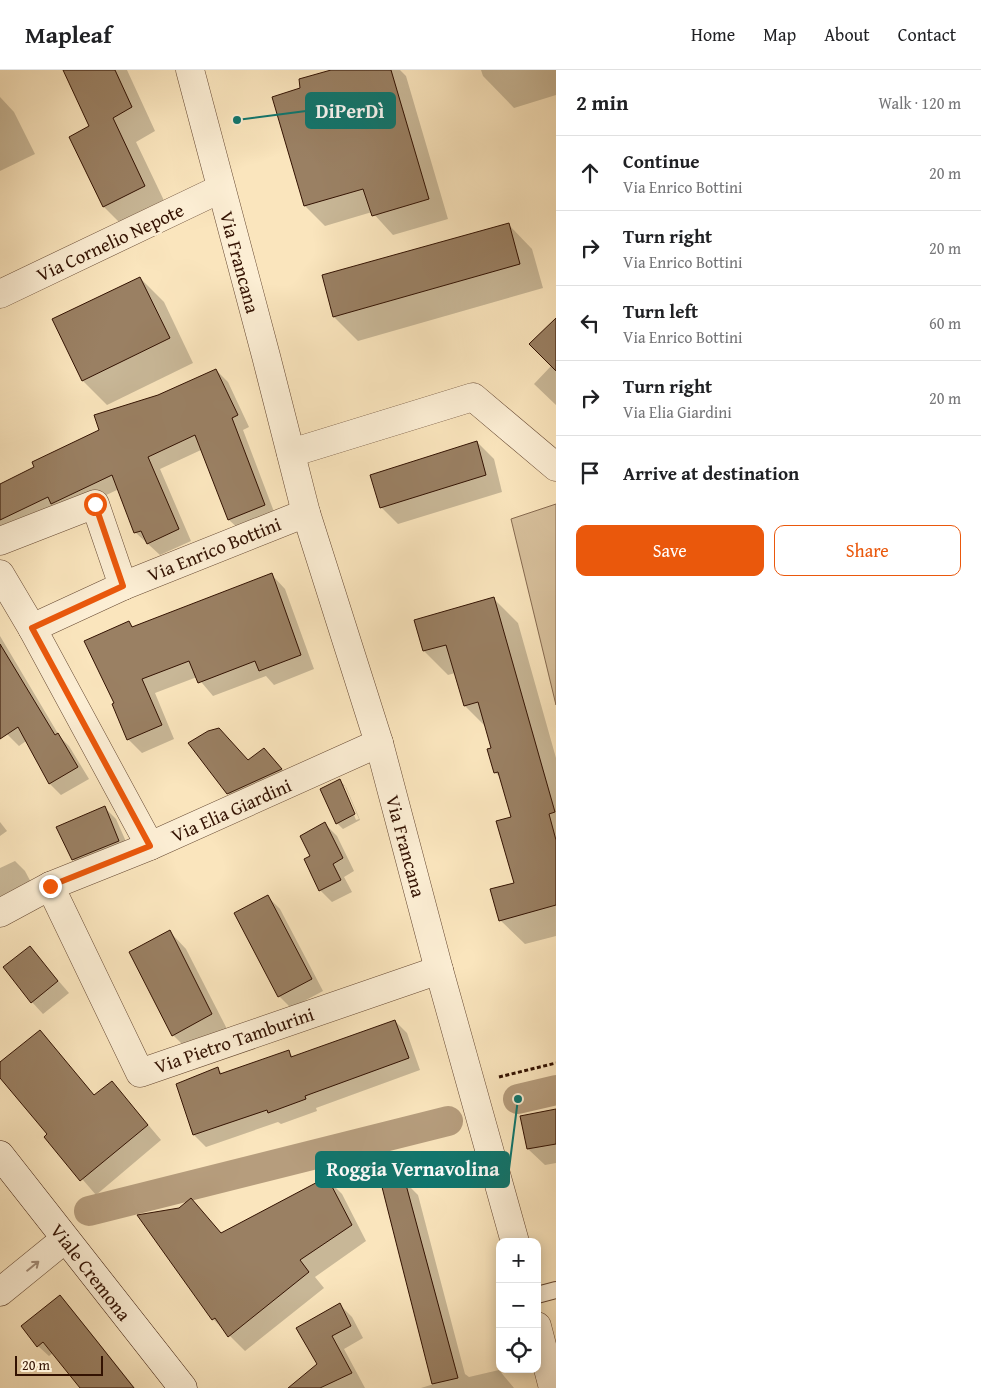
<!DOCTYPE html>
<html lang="en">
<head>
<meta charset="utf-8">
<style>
	:root { --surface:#fff; --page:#f2f2f2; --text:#202124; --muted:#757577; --line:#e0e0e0; --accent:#ea580c }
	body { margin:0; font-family:"Gentium Book Plus",serif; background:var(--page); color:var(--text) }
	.controls { position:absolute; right:15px; bottom:15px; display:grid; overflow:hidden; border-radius:10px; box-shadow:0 2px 12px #0003 }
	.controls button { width:45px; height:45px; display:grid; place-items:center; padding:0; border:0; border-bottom:1px solid var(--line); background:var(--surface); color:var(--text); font:25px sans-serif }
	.scale { position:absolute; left:15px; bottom:12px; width:88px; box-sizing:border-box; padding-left:5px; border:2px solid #331202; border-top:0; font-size:14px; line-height:18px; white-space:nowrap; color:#331202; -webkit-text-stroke:4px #fceed4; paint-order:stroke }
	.stop { position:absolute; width:15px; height:15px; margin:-11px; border:4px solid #ea580c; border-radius:50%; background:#fff }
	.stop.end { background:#ea580c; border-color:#fff; box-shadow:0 1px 5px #0008 }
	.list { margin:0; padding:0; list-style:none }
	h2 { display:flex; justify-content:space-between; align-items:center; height:65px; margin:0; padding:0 20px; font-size:21px }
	h2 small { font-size:16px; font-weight:400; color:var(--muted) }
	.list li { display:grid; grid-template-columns:32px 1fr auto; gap:15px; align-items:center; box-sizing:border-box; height:75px; padding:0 20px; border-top:1px solid var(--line) }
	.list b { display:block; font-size:19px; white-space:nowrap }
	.list p { margin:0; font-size:16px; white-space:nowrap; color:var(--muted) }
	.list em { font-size:16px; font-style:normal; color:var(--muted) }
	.actions { display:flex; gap:10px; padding:15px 20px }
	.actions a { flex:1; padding:11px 0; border:1px solid var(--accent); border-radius:10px; text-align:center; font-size:18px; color:var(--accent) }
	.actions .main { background:var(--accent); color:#fff }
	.icon { flex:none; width:28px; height:28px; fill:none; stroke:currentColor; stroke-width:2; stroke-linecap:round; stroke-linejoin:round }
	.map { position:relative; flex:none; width:556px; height:1318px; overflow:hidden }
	header { display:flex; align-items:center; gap:30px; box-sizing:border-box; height:70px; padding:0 25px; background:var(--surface); border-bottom:1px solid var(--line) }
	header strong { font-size:24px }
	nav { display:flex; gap:28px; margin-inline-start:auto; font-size:18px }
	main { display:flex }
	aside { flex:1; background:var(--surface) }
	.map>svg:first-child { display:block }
</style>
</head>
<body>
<header>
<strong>Mapleaf</strong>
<nav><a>Home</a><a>Map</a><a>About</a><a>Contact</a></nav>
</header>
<main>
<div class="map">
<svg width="556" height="1318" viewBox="0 0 556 1318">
	<rect width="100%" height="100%" fill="#fae5bd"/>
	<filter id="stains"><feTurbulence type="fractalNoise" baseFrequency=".004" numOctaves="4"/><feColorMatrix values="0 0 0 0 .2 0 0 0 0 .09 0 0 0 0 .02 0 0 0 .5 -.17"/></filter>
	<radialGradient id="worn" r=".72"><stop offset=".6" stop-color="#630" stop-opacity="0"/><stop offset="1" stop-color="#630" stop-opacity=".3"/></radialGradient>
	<!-- grass -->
	<path fill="#d8c19d" stroke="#866a50" d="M556,434V635L511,449Z"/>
	<!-- shadow -->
	<g fill="#0003" fill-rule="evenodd">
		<path d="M64,0H127L155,61L136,72L169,141L128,161L104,137L71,67L91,56Z"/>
		<path d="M335,0H400L406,6L448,149L393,165L372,142L325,156L305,136L274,28L302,19Z"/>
		<path d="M481,0H556V25L514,38L483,6Z"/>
		<path d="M0,27L14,42L35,84L0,101Z"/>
		<path d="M508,154L532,179L543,218L358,271L334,247Z"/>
		<path d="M140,208L164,232L193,293L107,335L83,311L53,249Z"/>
		<path d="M556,249V335L534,314L552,295Z"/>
		<path d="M216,300L228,312L249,357L243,360L276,447L241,461L229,450L201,380L160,399L191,471L160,485L135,462L119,419L64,445L0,467V415L36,397L158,327Z"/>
		<path d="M477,372L494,389L502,422L398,454L381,437Z"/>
		<path d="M272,505L285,519L314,599L274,615L266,606L213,626L197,607L155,623L174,669L142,683L128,669L115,634L129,552L134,558Z"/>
		<path d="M494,529L518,553L556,688V866L525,874L500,850L516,814L512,748L501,708L495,702L493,679L487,658L465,636L455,603L448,605L424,581L416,551Z"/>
		<path d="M0,566L60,667L69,676L89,709L61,725L50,714L26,671L19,676L7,664L0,651Z"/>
		<path d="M249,691L276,692L293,712L240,735L228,723Z"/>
		<path d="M340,711L346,717L360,750L343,759L337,753ZM342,716H345L359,749L356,750Z"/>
		<path d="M104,737L116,749L131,783L85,802L73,789L58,758Z"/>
		<path d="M0,752L7,761L0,766Z"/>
		<path d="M325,754L337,766L354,801L344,807L352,822L332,832L320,820L311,786Z"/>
		<path d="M15,791L25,801L34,818L0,836V798Z"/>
		<path d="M268,827L280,839L323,921L291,938L279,926Z"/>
		<path d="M170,862L186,879L228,961L190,982L173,965Z"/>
		<path d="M30,878L69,923L43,944L32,932Z"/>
		<path d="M395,951L407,963L420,1000L316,1038L317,1041L281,1054L278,1052L206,1077L194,1065L177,1015L217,999L223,1004L289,982L294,988Z"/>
		<path d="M40,962L95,1026L112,1012L161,1070L96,1125L46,1067L49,1064L0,1006V994Z"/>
		<path d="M556,1040V1093L545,1095L528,1079Z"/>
		<path d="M326,1108L342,1124L366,1171L315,1207L324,1218L245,1281L213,1249L180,1140L191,1130L222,1164Z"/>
		<path d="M405,1112L418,1125L465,1304L469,1307L499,1300L514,1318H421L434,1314L383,1118Z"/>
		<path d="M60,1226L70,1237L135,1318H81L53,1283L49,1286L38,1276Z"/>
		<path d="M340,1235L352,1247L363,1268L344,1279L365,1318H290L319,1295Z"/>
	</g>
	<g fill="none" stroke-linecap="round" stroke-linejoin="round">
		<!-- canal -->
		<g stroke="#b69d7d" stroke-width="30">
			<path d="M518,1029L556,1020"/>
			<path d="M89,1141L448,1051"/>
		</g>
	</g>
	<!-- building -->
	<g fill="#9a8063" stroke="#331202">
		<path d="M63,0H115L132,37L113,48L145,116L103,137L69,67L89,56Z"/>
		<path d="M331,0H391L429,129L372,146L363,119L304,136L272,27L300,18L299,9Z"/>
		<path d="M509,153L520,194L333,247L322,205Z"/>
		<path d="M140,207L170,268L82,311L52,249Z"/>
		<path d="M556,248V301L529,274Z"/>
		<path d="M216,299L238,345L232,348L265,435L228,450L195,365L148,387L179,459L147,474L141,461L134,463L112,405L51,434L48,427L0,450V414L34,397L32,392L99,360L94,345L158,325Z"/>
		<path d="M477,371L486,405L380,438L370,405Z"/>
		<path d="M272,503L301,585L259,601L255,591L198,613L189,591L142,609L162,655L127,670L112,634L114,633L84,571L129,551L132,557Z"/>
		<path d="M494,527L555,742L549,744L556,770V835L499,851L490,819L514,813L496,751L511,747L498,702L494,703L487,679L491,678L478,632L464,636L446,575L423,581L414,550Z"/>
		<path d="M0,574L55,665L58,663L78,697L49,714L18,657L0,669Z"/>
		<path d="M219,658L248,690L264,678L282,699L227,724L188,673L208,661Z"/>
		<path d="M340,709L355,744L336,754L320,719Z"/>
		<path d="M105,736L119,771L72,790L56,757Z"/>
		<path d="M325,752L343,788L333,794L341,810L319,821L304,789L310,786L300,766Z"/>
		<path d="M268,825L312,909L278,927L234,843Z"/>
		<path d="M170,860L212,944L172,966L129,882Z"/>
		<path d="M30,876L58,911L31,933L3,897Z"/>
		<path d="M395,950L409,988L305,1026L306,1029L268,1043L267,1040L193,1065L176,1014L218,997L220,1004L289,980L291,987Z"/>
		<path d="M40,960L94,1025L112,1011L148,1055L80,1111L44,1067L47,1064L0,1008V992Z"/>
		<path d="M556,1039V1074L527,1079L520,1046Z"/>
		<path d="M327,1107L352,1155L300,1190L309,1202L228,1267L215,1248L212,1250L137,1145L179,1138L191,1128L221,1163Z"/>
		<path d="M405,1111L458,1308L432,1314L382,1117Z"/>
		<path d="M60,1225L96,1270L134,1318H80L43,1272L37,1277L21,1256Z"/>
		<path d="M340,1233L351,1256L332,1266L352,1303L320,1318H288L317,1294L296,1258Z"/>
	</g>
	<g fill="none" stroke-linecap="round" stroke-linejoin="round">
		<defs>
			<path id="lane" d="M537,1225L556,1220"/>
			<g id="street">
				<path d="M190,0L266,286L306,443L379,673L439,900L515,1172"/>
				<path d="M0,224L220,119"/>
				<path d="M291,383L473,327L556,397"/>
				<path d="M0,471L95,434L123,516"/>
				<path d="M0,504L32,558"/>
				<path d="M150,776L32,558L123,516L306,443"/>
				<path d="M50,816L140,1003L439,900"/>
				<path d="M0,843L50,816L150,776L379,673"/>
				<path d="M0,1222L65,1169"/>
				<path d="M537,1256L553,1318"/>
			</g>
			<path id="secondary" d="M0,1085L183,1318"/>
		</defs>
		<!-- lane casing -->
		<use href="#lane" stroke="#654731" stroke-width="18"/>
		<!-- street casing -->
		<use href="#street" stroke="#654731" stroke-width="29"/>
		<!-- secondary casing -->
		<use href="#secondary" stroke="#331202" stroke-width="29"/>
		<!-- path -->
		<path stroke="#331202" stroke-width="3" stroke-dasharray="4 2.5" stroke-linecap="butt" d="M499,1007L556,993"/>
		<!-- lane -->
		<use href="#lane" stroke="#fceed4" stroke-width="16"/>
		<!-- street -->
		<use href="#street" stroke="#fceed4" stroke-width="28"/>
		<!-- secondary -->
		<use href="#secondary" stroke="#fceed4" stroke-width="28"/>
	</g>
	<!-- one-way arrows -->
	<defs><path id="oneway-shaft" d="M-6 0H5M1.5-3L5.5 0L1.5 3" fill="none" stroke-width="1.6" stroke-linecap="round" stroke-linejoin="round" transform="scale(1.25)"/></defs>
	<use stroke="#a28b76" href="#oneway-shaft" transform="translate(33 1196) rotate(-39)"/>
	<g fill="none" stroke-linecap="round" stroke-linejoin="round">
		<!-- route -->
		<path stroke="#ea580c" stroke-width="6" d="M50,816L150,776L32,558L123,516L95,434"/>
	</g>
	<g text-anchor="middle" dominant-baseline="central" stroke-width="5" stroke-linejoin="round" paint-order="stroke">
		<!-- street labels -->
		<g font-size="19" fill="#331202" stroke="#fceed4">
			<text transform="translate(110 172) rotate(-25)">Via Cornelio Nepote</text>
			<text transform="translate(240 192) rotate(75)">Via Francana</text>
			<text transform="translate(214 479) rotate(-22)">Via Enrico Bottini</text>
			<text transform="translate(231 740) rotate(-24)">Via Elia Giardini</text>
			<text transform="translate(406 776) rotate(75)">Via Francana</text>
			<text transform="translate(234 970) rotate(-19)">Via Pietro Tamburini</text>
			<text transform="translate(91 1202) rotate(52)">Viale Cremona</text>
		</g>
	</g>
	<!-- callouts -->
	<path fill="none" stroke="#0f766e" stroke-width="2" d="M237 50L306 41M518 1029L509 1099"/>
	<g fill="#0f766e" stroke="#fceed4" stroke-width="2">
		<circle cx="237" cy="50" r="5"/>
		<circle cx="518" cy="1029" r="5"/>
	</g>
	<g fill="#0f766e" stroke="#0f766e" stroke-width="2">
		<rect x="306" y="23" width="89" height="35" rx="5"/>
		<rect x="316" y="1082" width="193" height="35" rx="5"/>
	</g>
	<g font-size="20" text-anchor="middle" font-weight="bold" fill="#fff">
		<text x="350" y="48">DiPerDì</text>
		<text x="413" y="1106">Roggia Vernavolina</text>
	</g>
	<rect width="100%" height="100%" filter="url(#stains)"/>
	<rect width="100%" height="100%" fill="url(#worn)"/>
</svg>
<div class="controls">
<button>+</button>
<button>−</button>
<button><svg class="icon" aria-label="locate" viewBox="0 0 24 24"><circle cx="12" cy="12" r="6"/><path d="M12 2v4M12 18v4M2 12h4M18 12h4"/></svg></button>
</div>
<div class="scale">20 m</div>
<div class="stop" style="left:95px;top:434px"></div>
<div class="stop end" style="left:50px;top:816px"></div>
</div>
<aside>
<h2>2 min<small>Walk · 120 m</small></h2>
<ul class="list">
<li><svg class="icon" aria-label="ahead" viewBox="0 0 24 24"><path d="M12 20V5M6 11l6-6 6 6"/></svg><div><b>Continue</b><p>Via Enrico Bottini</p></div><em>20 m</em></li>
<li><svg class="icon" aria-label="right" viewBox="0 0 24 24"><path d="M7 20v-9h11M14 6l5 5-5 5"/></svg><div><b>Turn right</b><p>Via Enrico Bottini</p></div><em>20 m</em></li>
<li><svg class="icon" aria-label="left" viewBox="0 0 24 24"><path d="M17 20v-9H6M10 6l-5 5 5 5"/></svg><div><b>Turn left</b><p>Via Enrico Bottini</p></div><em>60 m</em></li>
<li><svg class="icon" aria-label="right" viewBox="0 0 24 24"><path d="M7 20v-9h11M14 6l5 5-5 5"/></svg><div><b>Turn right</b><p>Via Elia Giardini</p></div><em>20 m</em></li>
<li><svg class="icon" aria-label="arrive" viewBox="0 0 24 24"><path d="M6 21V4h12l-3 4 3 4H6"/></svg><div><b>Arrive at destination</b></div></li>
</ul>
<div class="actions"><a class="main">Save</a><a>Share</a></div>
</aside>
</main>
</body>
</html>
